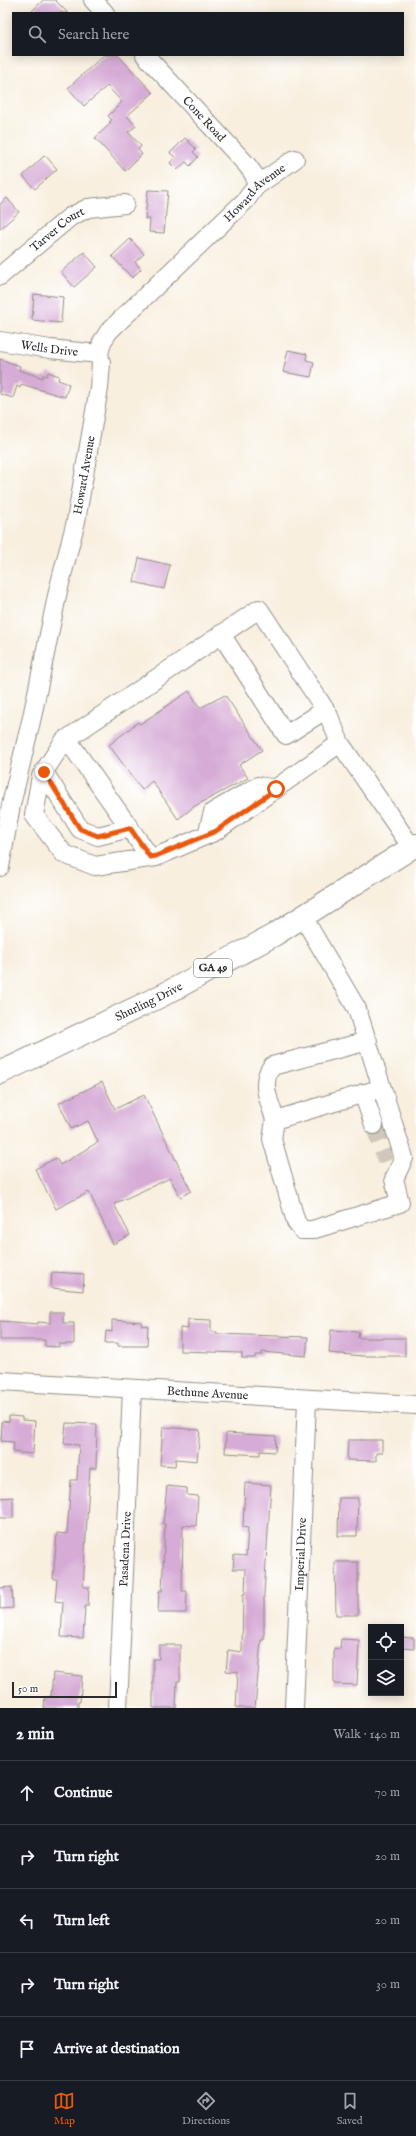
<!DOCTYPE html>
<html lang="en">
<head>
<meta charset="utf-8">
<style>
	:root { --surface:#171b24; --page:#20242c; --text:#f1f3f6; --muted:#9ea1a6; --line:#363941; --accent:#ea580c }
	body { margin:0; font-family:"IM FELL English",serif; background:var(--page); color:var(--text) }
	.controls { position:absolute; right:12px; bottom:12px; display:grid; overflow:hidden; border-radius:0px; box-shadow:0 2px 10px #0003 }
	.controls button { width:36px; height:36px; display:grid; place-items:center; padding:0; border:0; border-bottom:1px solid var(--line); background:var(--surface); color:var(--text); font:20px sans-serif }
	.scale { position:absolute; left:12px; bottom:10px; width:105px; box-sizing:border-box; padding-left:4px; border:2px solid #2b2b2b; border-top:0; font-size:11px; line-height:14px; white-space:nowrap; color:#2b2b2b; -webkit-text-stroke:3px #fff; paint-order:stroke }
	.stop { position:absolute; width:12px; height:12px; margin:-9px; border:3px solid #ea580c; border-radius:50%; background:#fff }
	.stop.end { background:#ea580c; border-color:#fff; box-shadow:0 1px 4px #0008 }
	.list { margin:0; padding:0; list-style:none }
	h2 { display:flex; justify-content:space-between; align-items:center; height:52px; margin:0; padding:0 16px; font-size:17px }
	h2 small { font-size:13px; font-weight:400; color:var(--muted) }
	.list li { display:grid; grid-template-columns:26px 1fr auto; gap:12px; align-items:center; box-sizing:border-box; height:64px; padding:0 16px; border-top:1px solid var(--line) }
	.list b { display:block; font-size:15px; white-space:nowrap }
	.list em { font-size:13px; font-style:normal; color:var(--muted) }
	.icon { flex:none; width:22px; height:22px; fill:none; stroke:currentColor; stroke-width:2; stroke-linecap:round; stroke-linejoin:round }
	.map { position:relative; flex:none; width:416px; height:1708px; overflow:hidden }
	.search { position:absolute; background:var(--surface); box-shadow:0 2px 10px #0003; left:12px; right:12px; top:12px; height:44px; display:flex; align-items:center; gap:10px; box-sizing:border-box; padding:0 14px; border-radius:0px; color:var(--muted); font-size:15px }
	.sheet { height:372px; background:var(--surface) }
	nav { display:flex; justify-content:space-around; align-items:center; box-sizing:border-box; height:56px; border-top:1px solid var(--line); background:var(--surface); font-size:11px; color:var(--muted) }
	nav a { display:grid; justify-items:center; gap:2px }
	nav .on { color:var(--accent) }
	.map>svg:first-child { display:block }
</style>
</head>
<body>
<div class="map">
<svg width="416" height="1708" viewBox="0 0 416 1708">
	<rect width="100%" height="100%" fill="#fff"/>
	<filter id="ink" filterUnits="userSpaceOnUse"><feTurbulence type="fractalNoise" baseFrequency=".025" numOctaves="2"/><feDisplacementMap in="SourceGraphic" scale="8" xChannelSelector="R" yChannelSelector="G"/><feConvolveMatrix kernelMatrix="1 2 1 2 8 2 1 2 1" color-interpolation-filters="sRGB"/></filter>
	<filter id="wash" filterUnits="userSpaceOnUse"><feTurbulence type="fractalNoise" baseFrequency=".012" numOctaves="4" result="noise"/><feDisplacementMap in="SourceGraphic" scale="16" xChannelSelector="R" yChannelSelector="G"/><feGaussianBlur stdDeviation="0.9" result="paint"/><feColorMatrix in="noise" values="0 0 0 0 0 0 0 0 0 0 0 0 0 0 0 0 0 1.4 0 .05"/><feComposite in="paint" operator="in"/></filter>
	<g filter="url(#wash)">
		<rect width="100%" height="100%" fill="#f8efdf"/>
		<g id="blocks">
			<!-- building -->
			<g fill="#d6abd6">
				<path d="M43,0H55L68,13H30Z"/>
				<path d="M104,55H118L153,93L127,116L136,126L128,132L141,146L138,150L142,154L125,171L95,138L111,123L109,122L112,120L108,116L122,102L107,86L84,106L68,88Z"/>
				<path d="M185,138L196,149L193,152L198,157L190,166L186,162L177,170L170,163L175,157L170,153Z"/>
				<path d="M45,155L57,169L35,189L23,176Z"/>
				<path d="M148,190L168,191L164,233L149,232L150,219H145Z"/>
				<path d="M7,198L19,212L0,229V204Z"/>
				<path d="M130,239L144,254L135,262L141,269L132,278L112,256Z"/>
				<path d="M84,252L97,267L74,287L61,272Z"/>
				<path d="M34,294L63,297L61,323L32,320Z"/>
				<path d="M288,350L307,354L306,360L314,362L311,377L283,372Z"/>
				<path d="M0,359L20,366L19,370L43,378V375L47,376L48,372L59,376L58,380L69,384L65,397L21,384L20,388L17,386L13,398L0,394Z"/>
				<path d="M139,558L170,565L164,589L134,582Z"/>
				<path d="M189,691L200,708L225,695L262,750L239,765L248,778L195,806L178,819L152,781L142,790L109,745L138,722L140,724Z"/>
				<path d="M102,1082L115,1109L144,1095L191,1191L180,1197L170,1178L114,1204L130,1235L113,1244L89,1192L56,1209L35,1169L56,1158L60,1165L98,1142L88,1121L71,1129L59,1103Z"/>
				<path d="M52,1272L84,1274L83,1291L51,1288Z"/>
				<path d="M50,1312H63V1323H74V1344H59V1347L45,1346V1340H0V1321L38,1324V1322L50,1323Z"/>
				<path d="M188,1319L211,1320V1332H217L216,1334L308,1337L306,1356L262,1352V1355H255V1358H242V1353L180,1351V1328L188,1329Z"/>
				<path d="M112,1320L142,1322L141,1325L148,1326L147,1346H118V1343H105L106,1331L112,1332Z"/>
				<path d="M331,1330L359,1332L358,1338H405V1356H363L329,1353Z"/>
				<path d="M9,1416L22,1417V1420L35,1421L33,1454L13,1452L14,1442L1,1441L2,1421L9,1422Z"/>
				<path d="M66,1423L97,1424L96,1468H90L86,1535L83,1587H89L88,1606H85L83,1638L61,1637L63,1602L55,1601L57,1579H53L57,1533L67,1534L71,1480H77L79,1445L64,1444Z"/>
				<path d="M163,1427L200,1430L197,1461L176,1459L175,1466L160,1465Z"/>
				<path d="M226,1433L276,1436L275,1452L260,1451V1455L225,1453Z"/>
				<path d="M348,1440H382V1453H376V1461L347,1460Z"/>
				<path d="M245,1483L271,1485L264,1594V1640H261L255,1708H236L238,1672L226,1671L228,1650L242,1652L243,1594H245L246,1569H233L234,1555L246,1556L248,1528L243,1527Z"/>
				<path d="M167,1486L187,1488V1495L198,1496L196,1526L183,1525L182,1591H187L186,1613H158L159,1591H162L165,1524H163Z"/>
				<path d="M13,1497V1518H0V1498Z"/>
				<path d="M339,1498H358L357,1536H338Z"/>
				<path d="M335,1562H358V1615H336Z"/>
				<path d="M12,1587L13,1608L0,1609V1588Z"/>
				<path d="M401,1637L414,1638V1649L401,1648Z"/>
				<path d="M341,1639L359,1640L357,1685L334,1684V1648L340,1649Z"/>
				<path d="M159,1645H180V1681H177L176,1708H153V1659H159Z"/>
				<path d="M53,1673L82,1676L80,1702H78V1708H44L45,1697H51Z"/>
			</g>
		</g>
	</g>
	<g filter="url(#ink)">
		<use href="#blocks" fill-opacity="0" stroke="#928d85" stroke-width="1"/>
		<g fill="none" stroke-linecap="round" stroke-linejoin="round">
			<!-- minor-tunnel -->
			<path stroke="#cfc8bb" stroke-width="18" stroke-dasharray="18 9" stroke-linecap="butt" d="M374,1125L387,1161"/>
			<defs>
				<g id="minor">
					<path d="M93,0L105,13"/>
					<path id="s1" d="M145,55L247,165L255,176L256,186"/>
					<path id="s2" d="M0,276L70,217L88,208L125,204"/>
					<path id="s3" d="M0,341L50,349L99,354"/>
					<path d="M221,634L286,735L325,710"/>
					<path d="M67,739L150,857"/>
					<path d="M340,743L216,831L156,857L95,866L64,854L34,815L41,776L64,741L259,609L328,714L340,743L412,848"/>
					<path d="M44,772L80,829L98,836L130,828"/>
					<path d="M207,835L213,812L258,786L276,789"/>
					<path id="s4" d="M0,867L11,805L32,717L58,591L76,521L99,388L101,363L99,354L102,342L109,331L246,200L256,186L295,159"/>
					<path d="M303,917L357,1009L404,1158L394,1179L400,1203L312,1230H302L296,1222L272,1139L275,1120L382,1088"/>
					<path d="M363,1093L374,1125"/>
					<path d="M275,1120C270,1101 259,1084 272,1066L368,1041"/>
					<path id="s5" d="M0,1381L416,1405"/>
					<path id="s6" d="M118,1708L132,1390"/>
					<path id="s7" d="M294,1708L307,1400"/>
				</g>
				<g id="major">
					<path id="s8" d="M0,1073L163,995L274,935L416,845"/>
				</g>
			</defs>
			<!-- minor casing -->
			<use href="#minor" stroke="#928d85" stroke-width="20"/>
			<!-- major casing -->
			<use href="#major" stroke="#928d85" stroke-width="24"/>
			<!-- minor -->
			<use href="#minor" stroke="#fff" stroke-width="18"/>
			<!-- major -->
			<use href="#major" stroke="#fff" stroke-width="22"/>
		</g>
	</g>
	<g fill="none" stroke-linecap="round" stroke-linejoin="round" filter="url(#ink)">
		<!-- route -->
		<path stroke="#ea580c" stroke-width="5" d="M44,772L80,829L98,836L130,828L150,857L156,856L216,831L276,789"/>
	</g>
	<g text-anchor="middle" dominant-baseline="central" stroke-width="3" stroke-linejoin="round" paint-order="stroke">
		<!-- shield labels -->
		<rect fill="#fff" stroke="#6b6b6b" stroke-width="1" x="194" y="959" width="38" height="18" rx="3"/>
		<g font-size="11" font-weight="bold" fill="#2b2b2b">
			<text x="213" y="968">GA 49</text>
		</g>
		<!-- street labels -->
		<g font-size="12" fill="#2b2b2b" stroke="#fff">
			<text stroke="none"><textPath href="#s1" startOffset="87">Cone Road</textPath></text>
			<text stroke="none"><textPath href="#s4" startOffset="750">Howard Avenue</textPath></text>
			<text stroke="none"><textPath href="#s2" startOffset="74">Tarver Court</textPath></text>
			<text stroke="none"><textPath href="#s3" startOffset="50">Wells Drive</textPath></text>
			<text stroke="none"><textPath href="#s4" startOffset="401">Howard Avenue</textPath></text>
			<text stroke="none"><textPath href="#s8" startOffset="165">Shurling Drive</textPath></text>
			<text stroke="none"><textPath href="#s5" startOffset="208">Bethune Avenue</textPath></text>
			<text stroke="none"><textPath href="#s6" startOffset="159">Pasadena Drive</textPath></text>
			<text stroke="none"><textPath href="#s7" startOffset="154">Imperial Drive</textPath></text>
		</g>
	</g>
</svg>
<div class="controls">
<button><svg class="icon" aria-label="locate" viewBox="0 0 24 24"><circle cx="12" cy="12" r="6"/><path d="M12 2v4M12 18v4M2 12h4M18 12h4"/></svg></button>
<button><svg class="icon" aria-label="layers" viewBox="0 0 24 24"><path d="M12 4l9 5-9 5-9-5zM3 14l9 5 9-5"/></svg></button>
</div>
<div class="scale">50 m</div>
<div class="stop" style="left:276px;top:789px"></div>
<div class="stop end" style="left:44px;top:772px"></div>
<div class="search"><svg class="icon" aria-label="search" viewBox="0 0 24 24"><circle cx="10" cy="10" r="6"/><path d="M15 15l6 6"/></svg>Search here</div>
</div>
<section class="sheet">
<h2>2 min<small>Walk · 140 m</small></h2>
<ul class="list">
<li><svg class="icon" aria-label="ahead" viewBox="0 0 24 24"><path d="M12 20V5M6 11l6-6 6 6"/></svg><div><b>Continue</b></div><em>70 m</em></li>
<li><svg class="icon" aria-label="right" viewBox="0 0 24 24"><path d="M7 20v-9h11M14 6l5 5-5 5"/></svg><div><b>Turn right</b></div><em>20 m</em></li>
<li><svg class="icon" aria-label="left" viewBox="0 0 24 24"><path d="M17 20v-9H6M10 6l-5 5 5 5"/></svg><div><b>Turn left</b></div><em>20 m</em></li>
<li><svg class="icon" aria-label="right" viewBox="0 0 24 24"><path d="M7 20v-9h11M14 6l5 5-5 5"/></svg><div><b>Turn right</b></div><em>30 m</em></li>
<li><svg class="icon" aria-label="arrive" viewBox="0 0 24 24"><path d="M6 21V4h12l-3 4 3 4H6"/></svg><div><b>Arrive at destination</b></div></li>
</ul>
</section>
<nav>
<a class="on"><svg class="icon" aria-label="map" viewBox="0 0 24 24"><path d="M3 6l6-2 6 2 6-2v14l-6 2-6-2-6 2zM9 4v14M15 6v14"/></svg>Map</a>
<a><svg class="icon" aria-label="directions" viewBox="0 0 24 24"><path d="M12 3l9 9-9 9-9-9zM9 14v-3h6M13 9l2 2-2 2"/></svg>Directions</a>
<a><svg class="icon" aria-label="saved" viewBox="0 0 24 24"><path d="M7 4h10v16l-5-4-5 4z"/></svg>Saved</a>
</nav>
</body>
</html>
